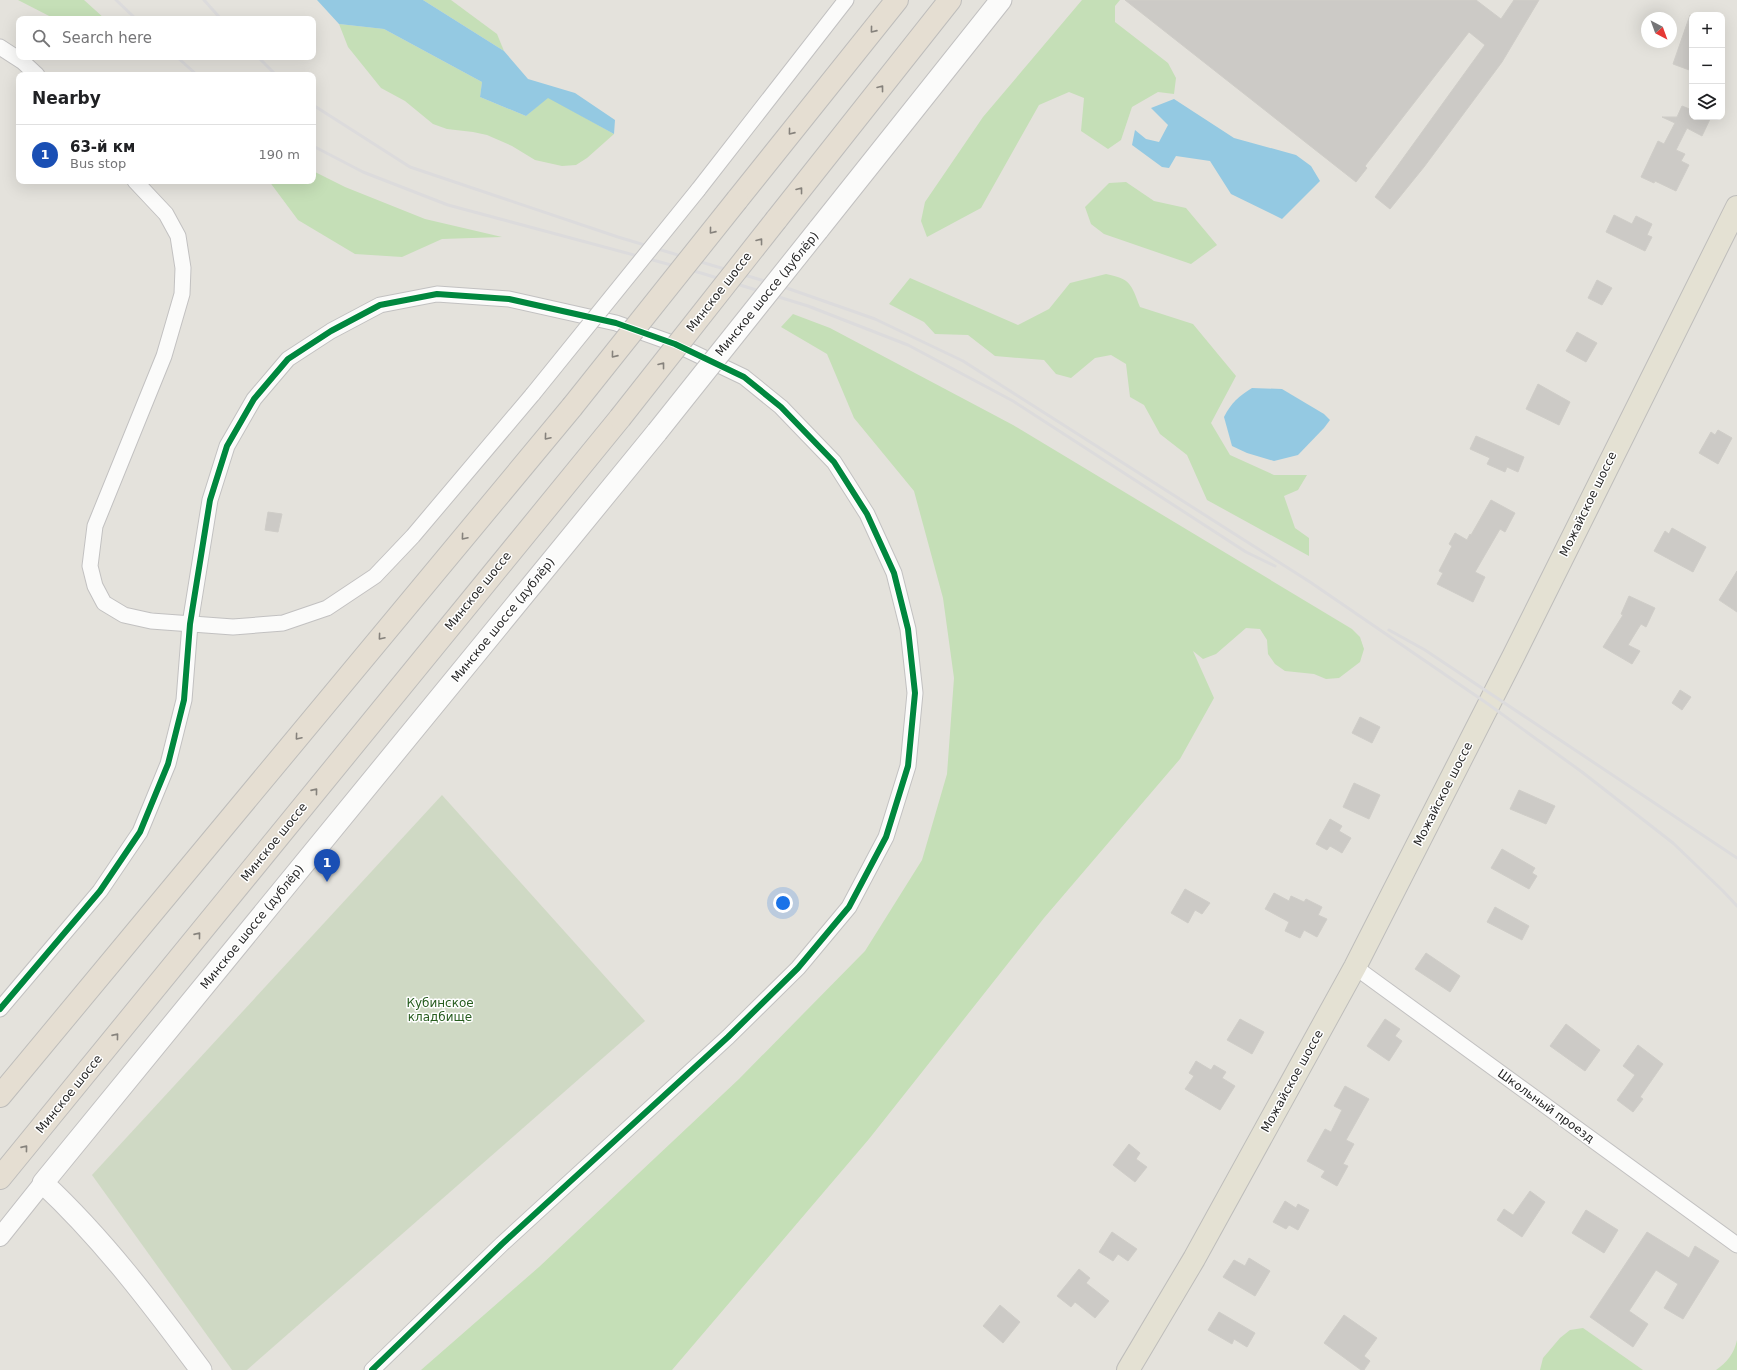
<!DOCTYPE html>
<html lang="en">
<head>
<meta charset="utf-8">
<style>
	:root { --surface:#fff; --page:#f2f2f2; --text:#202124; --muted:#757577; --line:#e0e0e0; --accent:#696866 }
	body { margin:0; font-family:"DejaVu Sans",sans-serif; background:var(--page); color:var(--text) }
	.controls { position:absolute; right:12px; top:12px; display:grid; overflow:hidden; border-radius:8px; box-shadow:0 4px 16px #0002 }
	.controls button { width:36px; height:36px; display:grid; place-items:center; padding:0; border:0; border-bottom:1px solid var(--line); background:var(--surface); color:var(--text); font:20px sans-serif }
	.compass { position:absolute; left:1641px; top:12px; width:36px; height:36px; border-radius:50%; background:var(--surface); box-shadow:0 4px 16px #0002; rotate:139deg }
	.you { position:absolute; left:783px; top:903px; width:14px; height:14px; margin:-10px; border:3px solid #fff; border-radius:50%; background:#1a73e8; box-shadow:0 0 0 6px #1a73e833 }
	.badge { display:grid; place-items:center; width:26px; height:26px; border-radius:50%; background:var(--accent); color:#fff; font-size:13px; font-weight:700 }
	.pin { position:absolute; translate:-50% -33px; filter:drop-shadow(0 1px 2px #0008) }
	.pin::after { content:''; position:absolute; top:21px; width:14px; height:12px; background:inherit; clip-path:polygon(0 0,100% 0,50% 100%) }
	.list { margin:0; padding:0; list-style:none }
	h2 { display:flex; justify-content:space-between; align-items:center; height:52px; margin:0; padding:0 16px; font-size:17px }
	h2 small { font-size:13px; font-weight:400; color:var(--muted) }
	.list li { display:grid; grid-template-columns:26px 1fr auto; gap:12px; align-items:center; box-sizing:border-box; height:60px; padding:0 16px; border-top:1px solid var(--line) }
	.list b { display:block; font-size:15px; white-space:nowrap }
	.list p { margin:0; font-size:13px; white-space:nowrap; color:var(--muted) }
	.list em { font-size:13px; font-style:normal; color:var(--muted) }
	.icon { flex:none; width:22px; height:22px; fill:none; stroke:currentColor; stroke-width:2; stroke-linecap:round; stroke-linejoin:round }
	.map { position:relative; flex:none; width:1737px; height:1370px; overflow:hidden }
	.search { position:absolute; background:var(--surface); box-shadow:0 4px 16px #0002; left:16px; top:16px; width:300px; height:44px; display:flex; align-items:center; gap:10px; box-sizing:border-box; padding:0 14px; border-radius:8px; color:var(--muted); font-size:15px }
	.panel { position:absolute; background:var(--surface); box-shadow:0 4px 16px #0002; left:16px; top:72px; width:300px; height:112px; border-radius:8px }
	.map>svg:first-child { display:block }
</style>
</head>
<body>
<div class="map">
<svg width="1737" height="1370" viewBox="0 0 1737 1370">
	<rect width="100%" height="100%" fill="#e4e2dc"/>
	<!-- green -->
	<g fill="#c5dfb7">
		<path d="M14,0H84L105,19H55L18,0Z"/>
		<path d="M423,0H451L497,34L504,51Z"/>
		<path d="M1082,0H1120L1115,6V22L1168,63L1176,78L1174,94L1158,92L1132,107L1121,140L1108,149L1081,131L1084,98L1069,92L1039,105L981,208L927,237L921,221L925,202L983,117Z"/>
		<path d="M339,24L384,29L482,82L480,97L526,116L548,97L614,134L587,158L576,165L562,166L535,160L512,146L487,135L473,132L447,129L433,124L405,101L381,88L348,47Z"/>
		<path d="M313,171L345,187L425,219L502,237L442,239L402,257L355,254L298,220L269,181H313Z"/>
		<path d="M1126,182L1154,201L1186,208L1217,245L1191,264L1104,234L1091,224L1085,207L1109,183Z"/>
		<path d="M1106,274C1131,279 1131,284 1140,307L1193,324L1236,376L1211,423L1230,455L1274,475H1307L1298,490L1284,496L1295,528L1309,538V556L1207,500L1187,455L1160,434L1144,405L1130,397L1126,364L1111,355L1095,358L1071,378L1056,374L1044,360L995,356L968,335L935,334L924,322L889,304L910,278L1018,325L1049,309L1070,283Z"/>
		<path d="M793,314L830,328L1013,425L1352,629L1360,637L1364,649L1360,662L1339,678L1326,679L1314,674L1285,671L1275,664L1268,654L1267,640L1260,629L1246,628L1216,654L1203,659L1193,651L1214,698L1180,759L1044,918L869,1139L672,1370H421L539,1267L739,1079L865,951L922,860L947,774L954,678L943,598L914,491L854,418L827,354L781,327Z"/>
		<path d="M1583,1328L1643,1370H1540L1543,1358L1560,1338L1570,1330Z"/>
		<path d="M1737,1340V1370H1716C1727,1362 1734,1354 1737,1340Z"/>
	</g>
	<!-- cemetery -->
	<path fill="#cfd9c4" d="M442,795L645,1021L247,1370H232L92,1175Z"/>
	<!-- water -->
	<g fill="#94c9e2">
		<path d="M317,0H423L504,51L528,79L575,93L615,120L614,134L548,98L526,116L480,97L482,82L384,29L339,24Z"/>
		<path d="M1174,99L1234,138L1296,155L1311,166L1320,181L1282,219L1231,194L1210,161L1176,156L1169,168L1162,167L1132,145L1135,130L1146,139L1159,142L1168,125L1151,108Z"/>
		<path d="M1252,388L1282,389L1324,414L1330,420L1324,428L1298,455L1274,461L1247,453L1232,446L1224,417C1231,403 1239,396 1252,388Z"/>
	</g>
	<!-- building -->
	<g fill="#cccac6" stroke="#cfcdc8">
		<path d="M1125,0H1476L1501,19L1514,0H1539L1502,62L1424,167L1390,209L1375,197L1485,45L1469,32L1365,166L1367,168L1356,182Z"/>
		<path d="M1690,15H1692V71L1673,64Z"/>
		<path d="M1682,106L1692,110V117H1711L1702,136L1687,128L1676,150L1685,154L1681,161L1689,165L1676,191L1655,181L1654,183L1641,177L1658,141L1664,144L1675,123L1662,117H1677Z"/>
		<path d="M1614,215L1632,224L1636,216L1652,224L1647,235L1652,237L1645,251L1606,232Z"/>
		<path d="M1597,280L1612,288L1602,305L1588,298Z"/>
		<path d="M1577,332L1597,343L1586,362L1566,351Z"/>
		<path d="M1538,384L1570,402L1559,425L1526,409Z"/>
		<path d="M1718,430L1732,438L1718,464L1699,453L1711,432L1715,435Z"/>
		<path d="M1476,436L1524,457L1518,472L1507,467L1505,472L1487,464L1490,458L1470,449Z"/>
		<path d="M1491,500L1515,513L1505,532L1500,529L1475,572L1485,577L1473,602L1437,584L1443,573L1439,571L1452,546L1449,544L1455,533L1467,540L1470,534L1471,535Z"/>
		<path d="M268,512L282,514L278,532L265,530Z"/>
		<path d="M1672,528L1706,547L1693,572L1654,551L1665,531L1669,534Z"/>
		<path d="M1737,571V612L1719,600Z"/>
		<path d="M1629,596L1655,608L1646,627L1641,624L1628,645L1640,651L1632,664L1603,647L1623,615L1621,614Z"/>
		<path d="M1680,690L1691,697L1682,710L1672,703Z"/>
		<path d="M1360,717L1380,727L1372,743L1352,733Z"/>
		<path d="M1354,783L1380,795L1369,819L1343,807Z"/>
		<path d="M1519,790L1555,806L1546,824L1510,809Z"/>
		<path d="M1330,819L1342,826L1339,831L1351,838L1342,853L1330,846L1327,850L1316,844Z"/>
		<path d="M1502,849L1535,868L1532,873L1537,876L1529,889L1491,868Z"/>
		<path d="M1185,889L1210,903L1202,914L1195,910L1188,923L1171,913Z"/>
		<path d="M1274,893L1289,901L1291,896L1304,902L1306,899L1322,907L1318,915L1327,919L1317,937L1304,930L1300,938L1285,931L1289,922L1265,909Z"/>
		<path d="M1495,907L1529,926L1522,940L1487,922Z"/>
		<path d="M1426,953L1460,976L1450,992L1415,969Z"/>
		<path d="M1240,1019L1264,1032L1252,1054L1227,1040Z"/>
		<path d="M1385,1019L1400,1029L1395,1036L1402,1041L1389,1061L1367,1046Z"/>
		<path d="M1566,1024L1600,1050L1585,1071L1550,1046Z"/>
		<path d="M1638,1045L1663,1064L1640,1097L1643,1099L1633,1112L1617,1100L1635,1075L1623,1066Z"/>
		<path d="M1196,1061L1211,1070L1214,1065L1226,1072L1222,1078L1235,1086L1220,1110L1185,1089L1194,1076L1189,1073Z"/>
		<path d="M1345,1086L1369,1099L1346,1140L1354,1144L1343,1164L1348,1166L1337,1186L1321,1177L1325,1171L1307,1161L1325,1129L1331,1132L1342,1110L1334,1106Z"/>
		<path d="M1129,1144L1140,1153L1136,1159L1147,1167L1135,1182L1113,1165Z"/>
		<path d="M1530,1191L1545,1202L1522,1237L1497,1220L1504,1209L1513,1215Z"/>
		<path d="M1285,1201L1296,1208L1298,1204L1309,1210L1298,1230L1289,1225L1286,1229L1273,1222Z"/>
		<path d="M1586,1210L1618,1230L1604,1253L1572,1233Z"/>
		<path d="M1112,1232L1137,1249L1128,1261L1118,1254L1113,1261L1099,1252Z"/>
		<path d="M1647,1232L1689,1258L1695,1246L1719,1261L1683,1319L1664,1308L1678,1284L1656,1270L1629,1311L1648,1324L1633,1347L1590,1317Z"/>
		<path d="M1249,1258L1270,1271L1255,1296L1223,1277L1234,1260L1245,1266Z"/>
		<path d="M1079,1269L1090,1278L1086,1283L1109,1301L1095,1318L1075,1302L1071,1307L1057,1296Z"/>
		<path d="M1000,1305L1020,1322L1003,1343L983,1326Z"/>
		<path d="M1219,1312L1255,1333L1247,1347L1234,1339L1232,1344L1208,1330Z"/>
		<path d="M1344,1315L1377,1338L1364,1356L1370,1361L1364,1370H1361L1324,1343Z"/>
	</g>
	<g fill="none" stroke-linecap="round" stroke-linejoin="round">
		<defs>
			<g id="minor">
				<path d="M0,47L23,62L37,75"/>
				<path d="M135,181L166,214L178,236L183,268L182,294L164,356L95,526L90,566L95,586L104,603L124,615L151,621L233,627L283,623L327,608L375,576L413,536L533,394"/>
				<path d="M698,190L846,0"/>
				<path d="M1355,967L1737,1245"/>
				<path d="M0,1009L100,891L140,832L168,764L184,700L190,624L210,500L227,446L254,399L288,359L331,331L380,305L437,294L509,299L616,323L675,344L744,377L781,407L834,462L867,514L894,573L908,629L915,693L908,766L886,837L849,907L798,968L728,1037L502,1244L372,1370"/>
			</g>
			<path id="tertiary" d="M0,1237L43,1183"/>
			<g id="secondary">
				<path d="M818,230L1001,0"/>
				<path d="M201,1370C152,1304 103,1239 43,1183L657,432"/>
			</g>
			<path id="primary" d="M1128,1370L1194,1259L1355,967L1514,655L1737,207"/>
			<g id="trunk">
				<path d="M737,200L897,0"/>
				<path d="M776,220L950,0"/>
				<path d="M0,1096L572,407"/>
				<path d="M0,1178L620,418"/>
			</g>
		</defs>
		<!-- minor casing -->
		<use href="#minor" stroke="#c2c1c1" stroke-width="17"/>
		<!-- tertiary casing -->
		<use href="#tertiary" stroke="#c2c1c1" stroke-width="20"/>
		<!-- secondary casing -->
		<use href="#secondary" stroke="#c2c1c1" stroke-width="23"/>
		<!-- primary casing -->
		<use href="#primary" stroke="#bebdbb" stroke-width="24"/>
		<!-- trunk casing -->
		<use href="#trunk" stroke="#bebdbb" stroke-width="24"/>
		<!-- minor -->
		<use href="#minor" stroke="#fbfbfa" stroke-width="15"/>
		<!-- tertiary -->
		<use href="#tertiary" stroke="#fbfbfa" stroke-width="18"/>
		<!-- secondary -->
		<use href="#secondary" stroke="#fbfbfa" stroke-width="21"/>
		<!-- primary -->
		<use href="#primary" stroke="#e4e1d3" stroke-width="22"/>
		<!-- trunk -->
		<use href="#trunk" stroke="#e5ded2" stroke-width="22"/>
		<!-- rail -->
		<g stroke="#dcdbdc" stroke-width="3">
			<path d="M116,0L136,19"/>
			<path d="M204,0L221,19"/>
			<path d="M177,57L197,75"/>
			<path d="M258,57L276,75"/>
			<path d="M313,105L410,167L618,237L781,286L875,319L963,361L1310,582L1488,704L1582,772L1673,843L1723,891L1737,906"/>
			<path d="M313,146L363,172L448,205L701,273L808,306L908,345L1013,401L1246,552L1275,566"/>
			<path d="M1389,630L1425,650L1737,858"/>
		</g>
		<defs>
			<path id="minor-bridge" d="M533,394L698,190"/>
			<path id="secondary-bridge" d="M657,432L818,230"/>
			<g id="trunk-bridge">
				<path d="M572,407L737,200"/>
				<path d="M620,418L776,220"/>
			</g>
		</defs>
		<!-- minor-bridge casing -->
		<use href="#minor-bridge" stroke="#c2c1c1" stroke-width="17" stroke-linecap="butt"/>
		<!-- secondary-bridge casing -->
		<use href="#secondary-bridge" stroke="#c2c1c1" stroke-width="23" stroke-linecap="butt"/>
		<!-- trunk-bridge casing -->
		<use href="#trunk-bridge" stroke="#bebdbb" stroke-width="24" stroke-linecap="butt"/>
		<!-- minor-bridge -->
		<use href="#minor-bridge" stroke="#fbfbfa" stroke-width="15"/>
		<!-- secondary-bridge -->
		<use href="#secondary-bridge" stroke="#fbfbfa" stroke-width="21"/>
		<!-- trunk-bridge -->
		<use href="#trunk-bridge" stroke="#e5ded2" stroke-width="22"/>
		<defs>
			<path id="cycleway" d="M0,1009L100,891L140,832L168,764L184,700L190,624L210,500L227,446L254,399L288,359L331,331L380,305L437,294L509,299L616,323L675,344L744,377L781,407L834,462L867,514L894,573L908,629L915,693L908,766L886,837L849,907L798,968L728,1037L502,1244L372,1370"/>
		</defs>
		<!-- cycleway casing -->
		<use href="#cycleway" stroke="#fff" stroke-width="8"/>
		<!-- cycleway -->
		<use href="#cycleway" stroke="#00873e" stroke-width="6"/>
	</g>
	<!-- one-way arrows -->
	<defs><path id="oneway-chevron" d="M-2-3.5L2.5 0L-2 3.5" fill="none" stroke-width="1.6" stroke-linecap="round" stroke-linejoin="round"/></defs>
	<g stroke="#86827c">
		<use href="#oneway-chevron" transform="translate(873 30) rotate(129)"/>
		<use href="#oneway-chevron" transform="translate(881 88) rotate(-52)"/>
		<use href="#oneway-chevron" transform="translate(791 132) rotate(129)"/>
		<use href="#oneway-chevron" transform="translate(800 190) rotate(-52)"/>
		<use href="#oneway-chevron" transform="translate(712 231) rotate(129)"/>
		<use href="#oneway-chevron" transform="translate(760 241) rotate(-52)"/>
		<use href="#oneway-chevron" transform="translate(614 355) rotate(129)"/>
		<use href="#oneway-chevron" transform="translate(662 365) rotate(-52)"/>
		<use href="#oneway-chevron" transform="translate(547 437) rotate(130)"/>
		<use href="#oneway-chevron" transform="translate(464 537) rotate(130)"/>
		<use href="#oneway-chevron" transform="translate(381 637) rotate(130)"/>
		<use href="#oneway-chevron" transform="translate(298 737) rotate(130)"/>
		<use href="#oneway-chevron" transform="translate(315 791) rotate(-51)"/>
		<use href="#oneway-chevron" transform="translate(198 935) rotate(-51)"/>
		<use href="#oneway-chevron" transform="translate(116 1036) rotate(-51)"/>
		<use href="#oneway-chevron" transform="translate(25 1148) rotate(-51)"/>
	</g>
	<g text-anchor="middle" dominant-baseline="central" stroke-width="3" stroke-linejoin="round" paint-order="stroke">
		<!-- street labels -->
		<g font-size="12" fill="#272727" stroke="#fff">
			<text transform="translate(719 292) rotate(-52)">Минское шоссе</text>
			<text transform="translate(767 294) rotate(-51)">Минское шоссе (дублёр)</text>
			<text transform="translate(1588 504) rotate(-64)">Можайское шоссе</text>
			<text transform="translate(478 591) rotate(-51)">Минское шоссе</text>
			<text transform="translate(503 620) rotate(-51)">Минское шоссе (дублёр)</text>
			<text transform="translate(1443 794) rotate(-63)">Можайское шоссе</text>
			<text transform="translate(274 842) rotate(-51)">Минское шоссе</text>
			<text transform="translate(252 927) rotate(-51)">Минское шоссе (дублёр)</text>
			<text transform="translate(1292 1081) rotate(-61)">Можайское шоссе</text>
			<text transform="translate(69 1094) rotate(-51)">Минское шоссе</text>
			<text transform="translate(1546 1106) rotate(36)">Школьный проезд</text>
		</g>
		<!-- park labels -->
		<g font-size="12" fill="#265c1e" stroke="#fff">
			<text x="440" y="1003">Кубинское<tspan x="440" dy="14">кладбище</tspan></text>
		</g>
	</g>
</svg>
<div class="controls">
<button>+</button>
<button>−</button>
<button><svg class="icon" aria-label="layers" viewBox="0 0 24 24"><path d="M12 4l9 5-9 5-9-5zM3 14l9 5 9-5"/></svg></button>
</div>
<svg class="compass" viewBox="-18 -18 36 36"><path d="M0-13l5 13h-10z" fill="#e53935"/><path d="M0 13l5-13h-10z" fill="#757577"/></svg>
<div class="you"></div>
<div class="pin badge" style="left:327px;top:882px;background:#1a4fb4">1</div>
<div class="search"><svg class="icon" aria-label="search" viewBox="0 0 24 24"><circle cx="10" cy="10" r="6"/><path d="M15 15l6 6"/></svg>Search here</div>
<section class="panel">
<h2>Nearby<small></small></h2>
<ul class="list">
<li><span class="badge" style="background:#1a4fb4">1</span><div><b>63-й км</b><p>Bus stop</p></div><em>190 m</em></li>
</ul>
</section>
</div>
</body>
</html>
